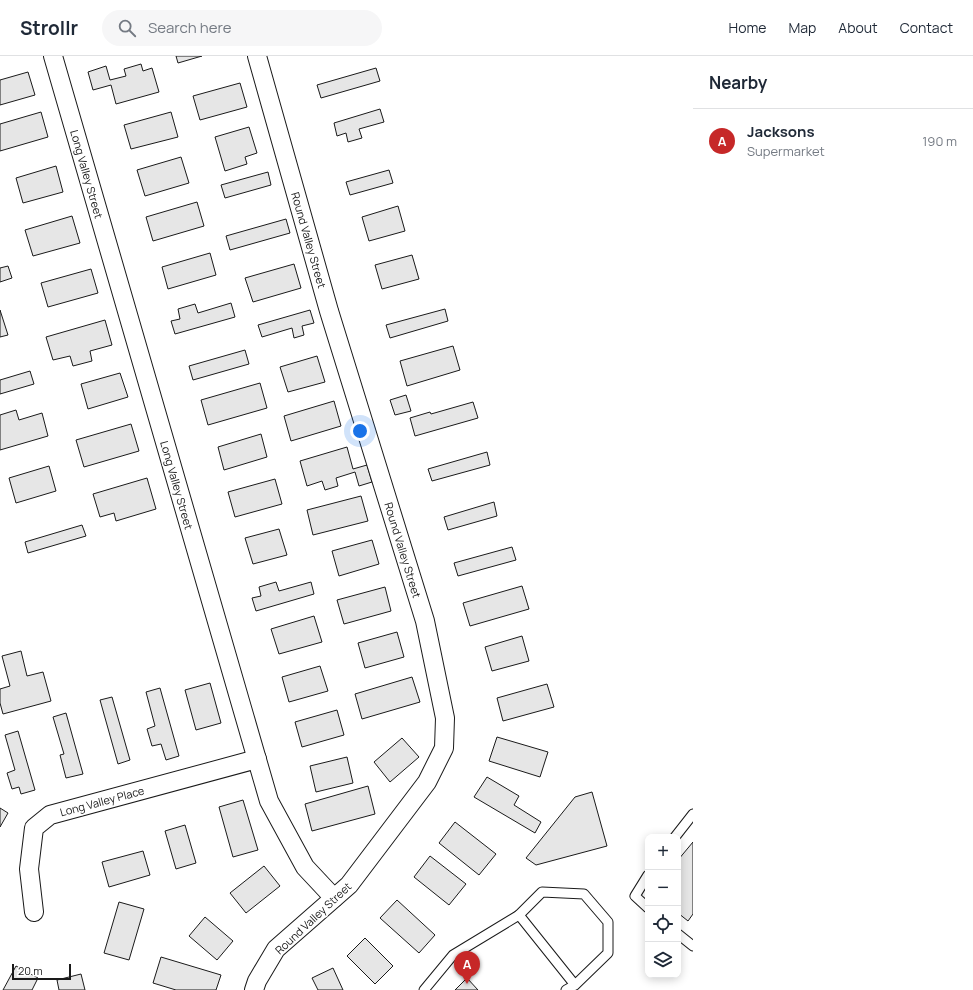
<!DOCTYPE html>
<html lang="en">
<head>
<meta charset="utf-8">
<style>
	:root { --surface:#fff; --page:#f6f6f7; --text:#1f2937; --muted:#747a83; --line:#e0e1e3; --accent:#c62828 }
	body { margin:0; font-family:Manrope,sans-serif; background:var(--page); color:var(--text) }
	.controls { position:absolute; right:12px; bottom:12px; display:grid; overflow:hidden; border-radius:8px; box-shadow:0 2px 10px #0003 }
	.controls button { width:36px; height:36px; display:grid; place-items:center; padding:0; border:0; border-bottom:1px solid var(--line); background:var(--surface); color:var(--text); font:20px sans-serif }
	.scale { position:absolute; left:12px; bottom:10px; width:59px; box-sizing:border-box; padding-left:4px; border:2px solid #1a1a1a; border-top:0; font-size:11px; line-height:14px; white-space:nowrap; color:#1a1a1a; -webkit-text-stroke:3px #fff; paint-order:stroke }
	.you { position:absolute; left:360px; top:375px; width:14px; height:14px; margin:-10px; border:3px solid #fff; border-radius:50%; background:#1a73e8; box-shadow:0 0 0 6px #1a73e833 }
	.badge { display:grid; place-items:center; width:26px; height:26px; border-radius:50%; background:var(--accent); color:#fff; font-size:13px; font-weight:700 }
	.pin { position:absolute; translate:-50% -33px; filter:drop-shadow(0 1px 2px #0008) }
	.pin::after { content:''; position:absolute; top:21px; width:14px; height:12px; background:inherit; clip-path:polygon(0 0,100% 0,50% 100%) }
	.list { margin:0; padding:0; list-style:none }
	h2 { display:flex; justify-content:space-between; align-items:center; height:52px; margin:0; padding:0 16px; font-size:17px }
	h2 small { font-size:13px; font-weight:400; color:var(--muted) }
	.list li { display:grid; grid-template-columns:26px 1fr auto; gap:12px; align-items:center; box-sizing:border-box; height:64px; padding:0 16px; border-top:1px solid var(--line) }
	.list b { display:block; font-size:15px; white-space:nowrap }
	.list p { margin:0; font-size:13px; white-space:nowrap; color:var(--muted) }
	.list em { font-size:13px; font-style:normal; color:var(--muted) }
	.icon { flex:none; width:22px; height:22px; fill:none; stroke:currentColor; stroke-width:2; stroke-linecap:round; stroke-linejoin:round }
	.map { position:relative; flex:none; width:693px; height:934px; overflow:hidden }
	header { display:flex; align-items:center; gap:24px; box-sizing:border-box; height:56px; padding:0 20px; background:var(--surface); border-bottom:1px solid var(--line) }
	header strong { font-size:19px }
	nav { display:flex; gap:22px; margin-inline-start:auto; font-size:14px }
	.search { width:280px; height:36px; background:var(--page); display:flex; align-items:center; gap:10px; box-sizing:border-box; padding:0 14px; border-radius:22px; color:var(--muted); font-size:15px }
	main { display:flex }
	aside { flex:1; background:var(--surface) }
	.map>svg:first-child { display:block }
</style>
</head>
<body>
<header>
<strong>Strollr</strong>
<div class="search"><svg class="icon" aria-label="search" viewBox="0 0 24 24"><circle cx="10" cy="10" r="6"/><path d="M15 15l6 6"/></svg>Search here</div>
<nav><a>Home</a><a>Map</a><a>About</a><a>Contact</a></nav>
</header>
<main>
<div class="map">
<svg width="693" height="934" viewBox="0 0 693 934">
	<rect width="100%" height="100%" fill="#fff"/>
	<!-- building -->
	<g fill="#e6e6e6" stroke="#1a1a1a">
		<path d="M176,0H202L178,7Z"/>
		<path d="M141,8L143,15L152,12L159,36L116,48L111,29L93,34L88,16L106,10L110,24L126,20L124,13Z"/>
		<path d="M376,12L380,25L321,42L317,29Z"/>
		<path d="M28,16L35,39L0,49V24Z"/>
		<path d="M240,27L247,51L200,64L193,40Z"/>
		<path d="M380,53L384,66L359,73L362,82L348,86L346,77L337,80L334,67Z"/>
		<path d="M41,56L48,81L0,95V68Z"/>
		<path d="M171,56L178,81L131,93L124,69Z"/>
		<path d="M249,71L257,97L245,101L247,108L225,115L215,81Z"/>
		<path d="M181,101L189,127L145,140L137,114Z"/>
		<path d="M56,110L63,136L23,147L16,122Z"/>
		<path d="M389,114L393,127L350,139L346,126Z"/>
		<path d="M268,116L271,129L225,142L221,129Z"/>
		<path d="M197,146L204,170L153,185L146,161Z"/>
		<path d="M398,150L405,175L369,185L362,161Z"/>
		<path d="M72,160L80,187L33,200L25,174Z"/>
		<path d="M286,163L290,177L230,194L226,180Z"/>
		<path d="M210,197L216,219L168,233L162,211Z"/>
		<path d="M412,199L419,223L382,233L375,209Z"/>
		<path d="M294,208L301,232L253,246L245,222Z"/>
		<path d="M8,210L12,222L0,226V212Z"/>
		<path d="M91,213L98,237L48,251L41,227Z"/>
		<path d="M231,247L235,261L175,278L171,265L180,263L178,253L195,248L198,257Z"/>
		<path d="M445,253L448,265L390,282L386,269Z"/>
		<path d="M0,254L8,279L0,281Z"/>
		<path d="M310,254L314,267L302,270L304,279L294,282L292,272L262,281L258,269Z"/>
		<path d="M105,264L112,289L90,295L92,305L73,310L70,300L53,304L46,281Z"/>
		<path d="M453,290L460,314L407,330L400,305Z"/>
		<path d="M245,294L249,308L193,324L189,310Z"/>
		<path d="M317,300L325,326L288,336L280,311Z"/>
		<path d="M30,315L34,328L0,338V324Z"/>
		<path d="M120,317L128,341L88,353L81,328Z"/>
		<path d="M260,327L267,352L208,369L201,344Z"/>
		<path d="M406,339L411,355L395,359L390,344Z"/>
		<path d="M334,345L341,370L291,385L284,360Z"/>
		<path d="M473,346L478,362L415,380L410,362L430,356L431,358Z"/>
		<path d="M16,354L19,364L42,357L48,380L0,394V359Z"/>
		<path d="M131,368L139,395L84,411L76,384Z"/>
		<path d="M261,378L267,401L224,414L218,391Z"/>
		<path d="M347,391L353,413L367,409L372,426L359,430L355,416L336,422L338,430L325,434L322,425L307,430L300,405Z"/>
		<path d="M487,396L490,409L432,425L428,413Z"/>
		<path d="M49,410L56,435L16,447L9,422Z"/>
		<path d="M147,422L156,453L116,465L114,457L100,461L93,438Z"/>
		<path d="M275,423L282,448L235,461L228,436Z"/>
		<path d="M361,440L368,465L313,479L307,454Z"/>
		<path d="M494,446L497,460L448,474L444,461Z"/>
		<path d="M82,469L86,480L28,497L25,486Z"/>
		<path d="M279,473L287,499L253,508L245,482Z"/>
		<path d="M372,484L379,508L339,520L332,495Z"/>
		<path d="M512,491L516,504L458,520L454,507Z"/>
		<path d="M276,526L279,535L311,526L314,538L256,555L252,542L261,540L259,531Z"/>
		<path d="M522,530L529,553L470,570L463,547Z"/>
		<path d="M385,531L391,555L344,568L337,544Z"/>
		<path d="M314,560L322,586L279,598L271,573Z"/>
		<path d="M397,576L404,601L365,612L358,587Z"/>
		<path d="M522,580L529,605L492,615L485,591Z"/>
		<path d="M21,595L27,620L43,616L51,645L3,658L0,647V633L10,630L2,600Z"/>
		<path d="M320,610L328,635L289,646L282,621Z"/>
		<path d="M412,621L420,646L362,663L355,638Z"/>
		<path d="M210,627L221,667L196,674L185,634Z"/>
		<path d="M547,628L554,651L503,665L497,642Z"/>
		<path d="M160,632L179,700L166,704L161,688L152,690L147,673L155,670L146,636Z"/>
		<path d="M112,641L130,704L118,708L100,644Z"/>
		<path d="M337,654L344,679L302,691L295,666Z"/>
		<path d="M66,657L83,718L66,722L60,699L64,698L53,661Z"/>
		<path d="M18,675L35,734L21,738L19,731L12,733L7,717L15,714L5,679Z"/>
		<path d="M497,681L548,696L540,721L489,705Z"/>
		<path d="M402,682L419,701L390,726L374,706Z"/>
		<path d="M347,701L353,727L316,736L310,710Z"/>
		<path d="M487,721L519,740L514,749L541,766L535,777L474,741Z"/>
		<path d="M368,730L375,758L312,775L305,748Z"/>
		<path d="M592,736L607,790L536,809L526,802L575,741Z"/>
		<path d="M243,744L258,794L233,801L219,751Z"/>
		<path d="M0,752L8,757L0,771Z"/>
		<path d="M455,766L496,798L479,819L439,787Z"/>
		<path d="M185,769L196,807L176,813L165,775Z"/>
		<path d="M693,786V858L688,865L678,857V804Z"/>
		<path d="M143,795L150,819L109,831L102,806Z"/>
		<path d="M430,800L466,828L449,849L414,821Z"/>
		<path d="M264,810L280,830L246,857L230,837Z"/>
		<path d="M397,844L435,879L419,897L380,862Z"/>
		<path d="M119,846L144,853L129,904L104,897Z"/>
		<path d="M205,861L233,885L217,904L189,880Z"/>
		<path d="M365,882L393,910L375,928L347,900Z"/>
		<path d="M161,901L221,919L216,934H176L153,927Z"/>
		<path d="M16,910L38,922L32,934H3Z"/>
		<path d="M333,912L343,934H318L312,922Z"/>
		<path d="M81,918L85,934H59L57,924Z"/>
		<path d="M467,922L478,934H455Z"/>
	</g>
	<g fill="none" stroke-linecap="round" stroke-linejoin="round">
		<defs>
			<g id="lane">
				<path d="M675,781L693,758"/>
				<path d="M648,819L635,840L648,852"/>
				<path d="M678,878L693,890"/>
				<path d="M424,934L453,899L519,859"/>
				<path d="M566,934L575,929L608,897V866L584,838L542,836L519,859L575,929"/>
			</g>
			<g id="street">
				<path d="M53,0L269,745L305,811L334,842"/>
				<path d="M34,856L29,813L34,772L50,759L257,703"/>
				<path d="M254,934L257,925L276,893L349,829L427,726L444,692L445,662L425,565L329,255L257,0"/>
			</g>
		</defs>
		<!-- lane casing -->
		<use href="#lane" stroke="#1a1a1a" stroke-width="11"/>
		<!-- street casing -->
		<use href="#street" stroke="#1a1a1a" stroke-width="20"/>
		<!-- lane -->
		<use href="#lane" stroke="#fff" stroke-width="9"/>
		<!-- street -->
		<use href="#street" stroke="#fff" stroke-width="18"/>
	</g>
	<g text-anchor="middle" dominant-baseline="central" stroke-width="3" stroke-linejoin="round" paint-order="stroke">
		<!-- street labels -->
		<g font-size="11" fill="#1a1a1a" stroke="#fff">
			<text transform="translate(87 118) rotate(74)">Long Valley Street</text>
			<text transform="translate(309 184) rotate(74)">Round Valley Street</text>
			<text transform="translate(177 429) rotate(74)">Long Valley Street</text>
			<text transform="translate(403 494) rotate(73)">Round Valley Street</text>
			<text transform="translate(102 745) rotate(-15)">Long Valley Place</text>
			<text transform="translate(313 862) rotate(-43)">Round Valley Street</text>
		</g>
	</g>
</svg>
<div class="controls">
<button>+</button>
<button>−</button>
<button><svg class="icon" aria-label="locate" viewBox="0 0 24 24"><circle cx="12" cy="12" r="6"/><path d="M12 2v4M12 18v4M2 12h4M18 12h4"/></svg></button>
<button><svg class="icon" aria-label="layers" viewBox="0 0 24 24"><path d="M12 4l9 5-9 5-9-5zM3 14l9 5 9-5"/></svg></button>
</div>
<div class="scale">20 m</div>
<div class="you"></div>
<div class="pin badge" style="left:467px;top:928px">A</div>
</div>
<aside>
<h2>Nearby<small></small></h2>
<ul class="list">
<li><span class="badge">A</span><div><b>Jacksons</b><p>Supermarket</p></div><em>190 m</em></li>
</ul>
</aside>
</main>
</body>
</html>
